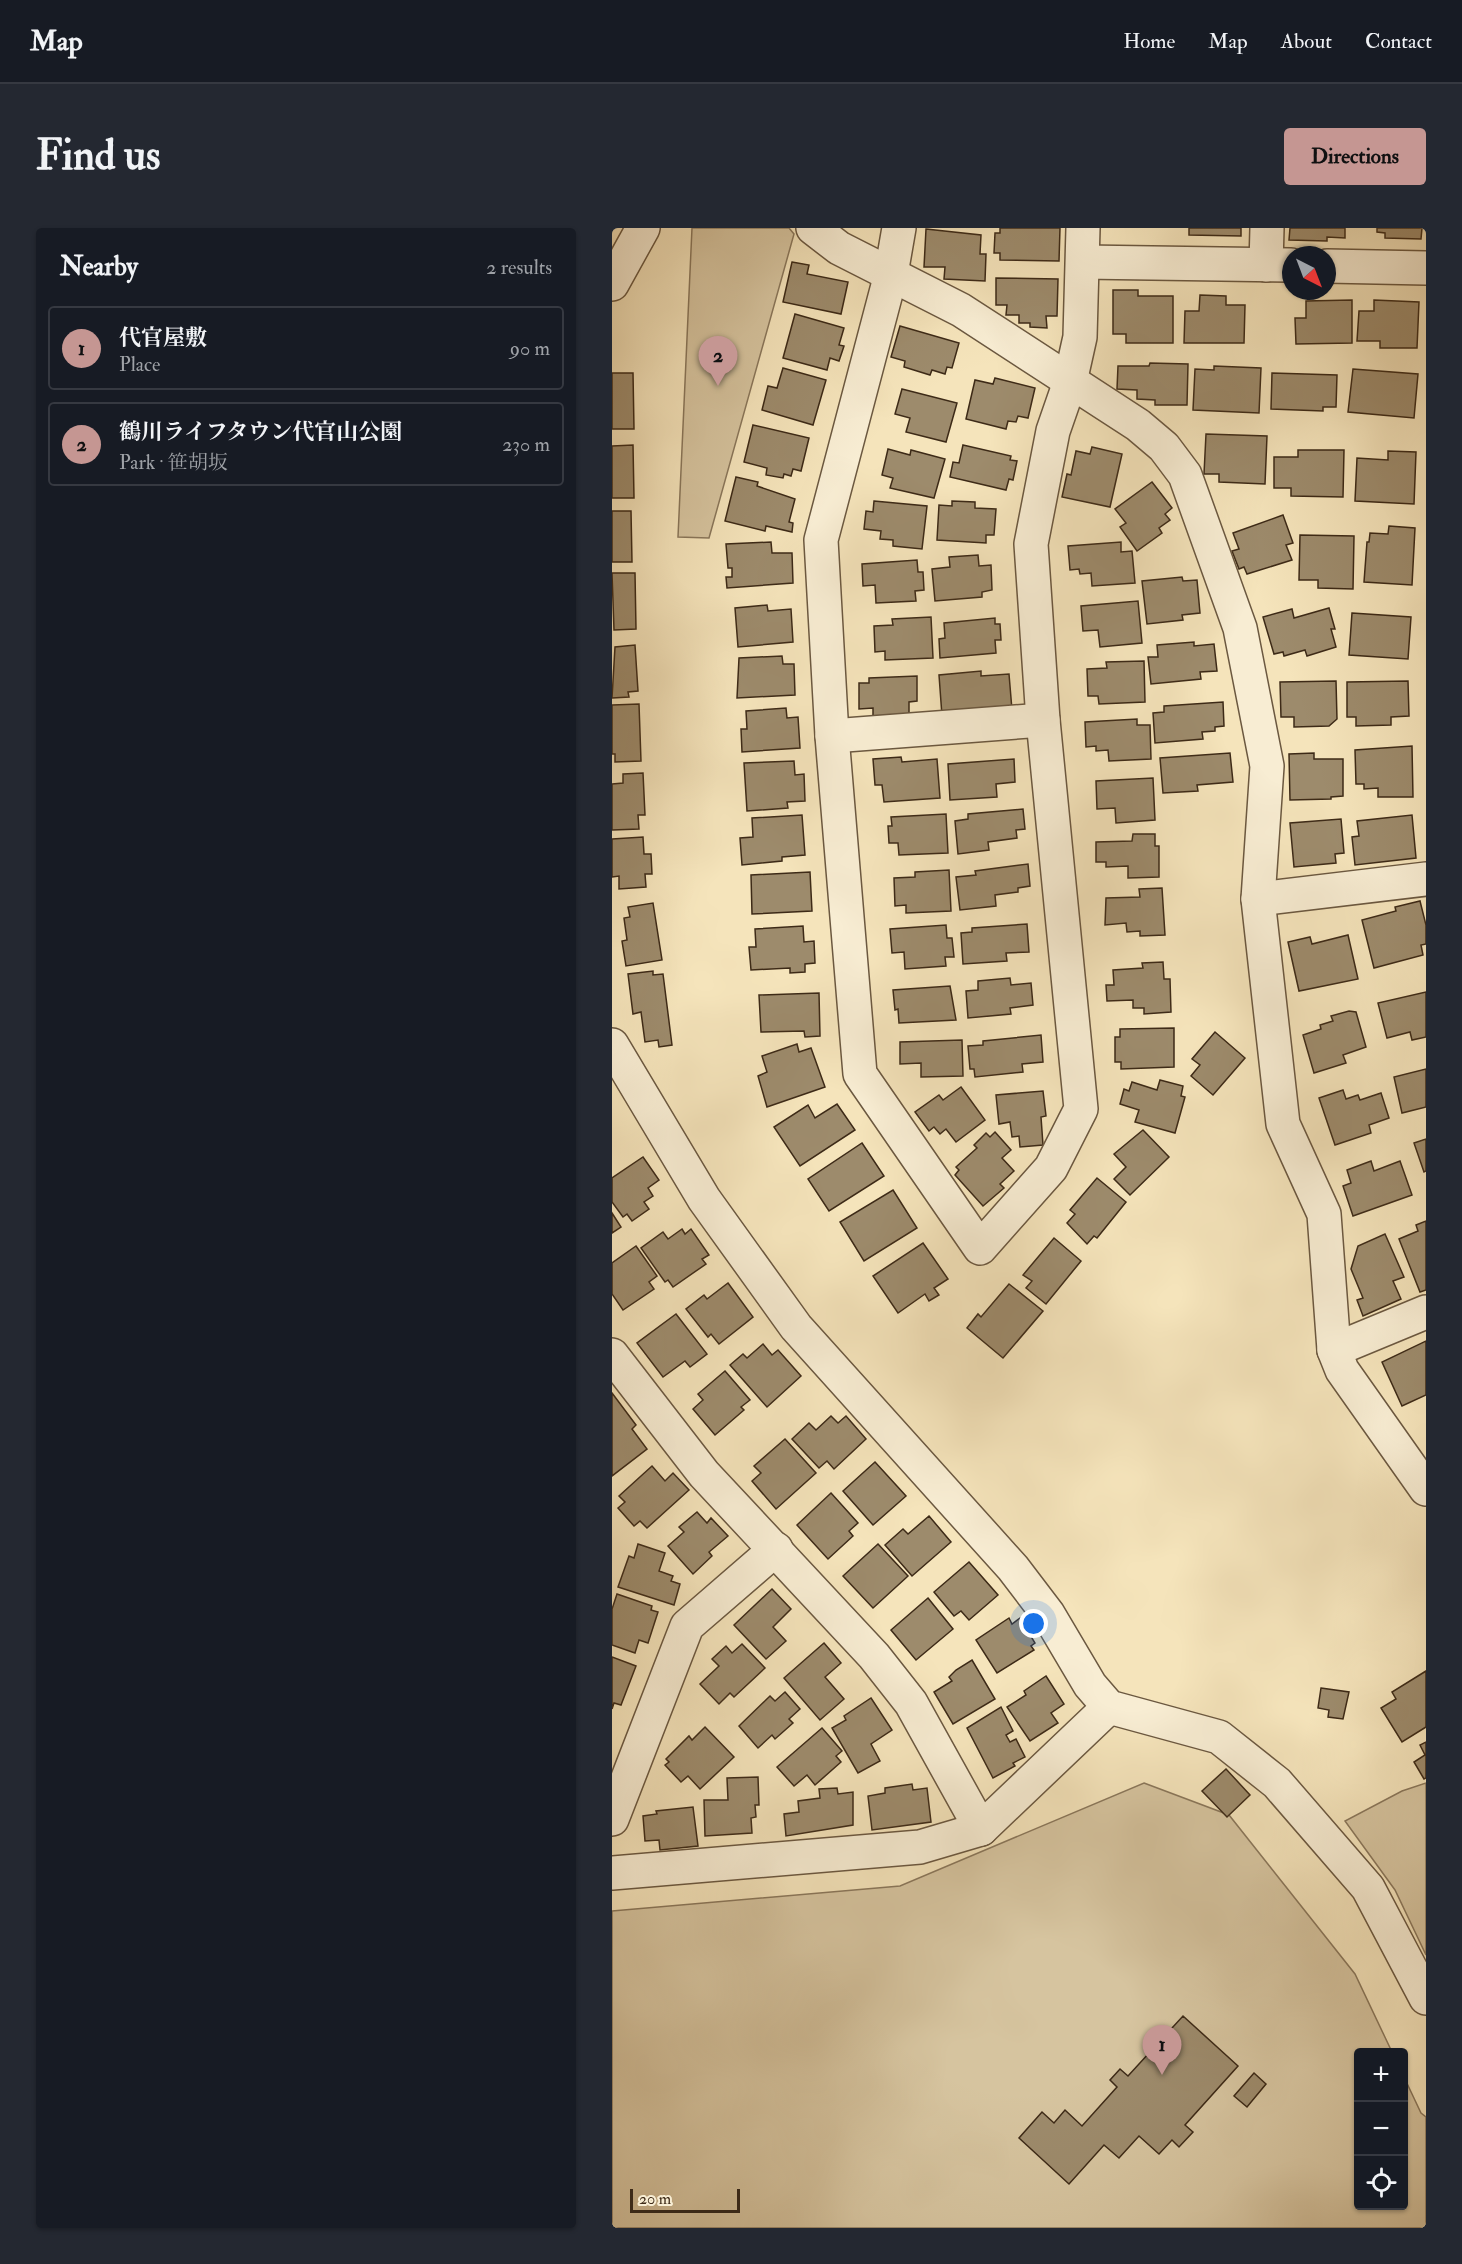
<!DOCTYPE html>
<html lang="en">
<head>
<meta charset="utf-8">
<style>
	:root { --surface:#171b24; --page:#242831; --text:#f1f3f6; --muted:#9ea1a6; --line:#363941; --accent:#c59692 }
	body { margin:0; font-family:"IM FELL Double Pica","Noto Serif JP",serif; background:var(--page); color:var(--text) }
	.controls { position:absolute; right:18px; bottom:18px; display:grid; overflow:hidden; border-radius:6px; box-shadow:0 2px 4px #0004 }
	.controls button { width:54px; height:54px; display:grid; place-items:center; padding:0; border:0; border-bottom:2px solid var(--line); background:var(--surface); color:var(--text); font:30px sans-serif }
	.compass { position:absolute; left:670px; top:18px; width:54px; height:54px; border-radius:50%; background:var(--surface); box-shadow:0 2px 4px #0004; rotate:138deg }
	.scale { position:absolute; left:18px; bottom:15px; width:110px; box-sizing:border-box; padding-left:6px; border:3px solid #3d2a17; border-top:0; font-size:16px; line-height:21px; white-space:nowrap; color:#3d2a17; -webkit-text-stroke:4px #f8edd3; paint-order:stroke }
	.you { position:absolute; left:422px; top:1396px; width:21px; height:21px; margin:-15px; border:4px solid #fff; border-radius:50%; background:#1a73e8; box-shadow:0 0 0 9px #1a73e833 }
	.badge { display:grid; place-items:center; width:39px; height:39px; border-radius:50%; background:var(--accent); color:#111; font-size:20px; font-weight:700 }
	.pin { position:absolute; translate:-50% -50px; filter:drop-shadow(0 2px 3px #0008) }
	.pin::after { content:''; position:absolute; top:32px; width:21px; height:18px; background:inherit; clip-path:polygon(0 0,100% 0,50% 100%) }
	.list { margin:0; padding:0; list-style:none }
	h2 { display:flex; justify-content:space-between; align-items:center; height:78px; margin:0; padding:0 24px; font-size:26px }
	h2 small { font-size:20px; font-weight:400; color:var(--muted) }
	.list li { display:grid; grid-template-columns:39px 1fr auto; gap:18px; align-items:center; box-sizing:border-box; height:84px; margin:0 12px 12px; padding:0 12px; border:2px solid var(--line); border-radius:6px }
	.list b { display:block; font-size:22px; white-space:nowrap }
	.list p { margin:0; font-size:20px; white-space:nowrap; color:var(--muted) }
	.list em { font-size:20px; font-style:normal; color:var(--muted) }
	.icon { flex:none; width:33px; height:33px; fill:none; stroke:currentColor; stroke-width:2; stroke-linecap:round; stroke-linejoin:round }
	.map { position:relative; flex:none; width:814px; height:2000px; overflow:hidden; border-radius:6px }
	header { display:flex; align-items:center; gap:36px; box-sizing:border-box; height:84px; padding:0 30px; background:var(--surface); border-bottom:2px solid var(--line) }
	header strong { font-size:28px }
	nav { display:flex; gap:33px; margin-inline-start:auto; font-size:21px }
	.intro { display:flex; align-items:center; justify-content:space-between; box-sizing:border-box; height:144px; padding:0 36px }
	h1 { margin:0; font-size:42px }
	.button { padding:15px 27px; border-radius:6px; background:var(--accent); color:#111; font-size:21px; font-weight:700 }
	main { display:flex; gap:36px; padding:0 36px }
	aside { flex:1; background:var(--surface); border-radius:6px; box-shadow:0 2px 4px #0004 }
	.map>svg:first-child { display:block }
</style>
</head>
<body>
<header>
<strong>Map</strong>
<nav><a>Home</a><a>Map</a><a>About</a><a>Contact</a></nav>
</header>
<div class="intro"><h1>Find us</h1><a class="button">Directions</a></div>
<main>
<aside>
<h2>Nearby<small>2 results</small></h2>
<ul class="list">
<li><span class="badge">1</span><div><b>代官屋敷</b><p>Place</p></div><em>90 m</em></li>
<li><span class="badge">2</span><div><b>鶴川ライフタウン代官山公園</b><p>Park · 笹胡坂</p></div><em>230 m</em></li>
</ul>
</aside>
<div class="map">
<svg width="814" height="2000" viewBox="0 0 814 2000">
	<rect width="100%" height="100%" fill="#f5e4bb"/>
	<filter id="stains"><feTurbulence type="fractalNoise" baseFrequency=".00333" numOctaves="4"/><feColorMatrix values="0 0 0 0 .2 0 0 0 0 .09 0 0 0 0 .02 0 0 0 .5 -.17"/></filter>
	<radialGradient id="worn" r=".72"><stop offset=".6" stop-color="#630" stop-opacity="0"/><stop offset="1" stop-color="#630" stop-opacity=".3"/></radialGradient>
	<!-- green -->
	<g fill="#d6c49f" stroke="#8a775b" stroke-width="1.5">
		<path d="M80,0H177L182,6L97,310L66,309Z"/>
		<path d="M532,1555L617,1587L743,1746L780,1824H746V1978H792V1849L809,1885L814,1889V2000H0V1683L288,1658Z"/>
		<path d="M814,1555V1727L783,1662L733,1593L790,1563Z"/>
	</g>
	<!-- building -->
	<g fill="#9d8b6c" stroke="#3d2a17" stroke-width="1.5">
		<path d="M388,0H448L447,33L388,32V25H382L383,5H388Z"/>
		<path d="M577,0H629V8L577,7Z"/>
		<path d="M678,0H733V10L715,9V13L677,12Z"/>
		<path d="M765,0H810L809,11L773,10V5L765,4Z"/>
		<path d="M314,1L369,7L368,26H374L373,53L332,51L333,39H312Z"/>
		<path d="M180,34L197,37L195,46L236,54L229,86L171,74Z"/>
		<path d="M384,50L446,51L445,88H434L435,100L418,99V95H407V87H394L395,77H384Z"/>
		<path d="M501,62H526V68H561V115H514V106H501Z"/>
		<path d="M588,67L614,68V77H633L632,115H572L573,83H587Z"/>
		<path d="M740,72V115L684,116L683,90H694V73Z"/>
		<path d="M762,72L807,74L805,120H768V113H745L747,83H762Z"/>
		<path d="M183,86L232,100L227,117L232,118L227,133L218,130L215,142L171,130Z"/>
		<path d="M288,98L347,115L340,140L335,139L333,146L320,142L318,147L292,139L293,133L279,129Z"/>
		<path d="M538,135L576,136L575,177H543V172L525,171V162L505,161L506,138H537Z"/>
		<path d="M602,138L649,140L647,185L581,182L583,141L602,142Z"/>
		<path d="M171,140L214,152L201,197L150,182L156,158L165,160Z"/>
		<path d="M741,141L806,146L802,190L736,184Z"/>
		<path d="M0,145H21L22,201H0Z"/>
		<path d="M660,145L725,147L724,179H711V183L659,181Z"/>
		<path d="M383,150L423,160L416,190L406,188L404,194L396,193L394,201L354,191L363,152L381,156Z"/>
		<path d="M290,161L345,175L334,214L294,204L298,190L283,186Z"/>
		<path d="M141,197L197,210L189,243L181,241L179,248L172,246L171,250L154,247L155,240L132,234Z"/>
		<path d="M594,206L655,208L653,256L607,254V246H592Z"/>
		<path d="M21,217L22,270H0V218Z"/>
		<path d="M351,217L399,228L398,232L405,233L401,252L397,251L394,262L338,249L341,234L347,235Z"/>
		<path d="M480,219L510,226L498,279L450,269L455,246L459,247L464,223L478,226Z"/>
		<path d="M276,221L298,227L299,222L333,231L322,270L278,260L281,250L270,247Z"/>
		<path d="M686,222H732L731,269L679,268V260H662V229H686Z"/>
		<path d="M776,223L804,224L802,276L743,273L745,230L776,232Z"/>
		<path d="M124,249L146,254L145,258L183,271L177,294L181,295L180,304L154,298L153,303L113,293Z"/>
		<path d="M540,254L560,280L553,286L558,292L547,300L550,305L525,323L508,299L514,295L503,281Z"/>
		<path d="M262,273L315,278L310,321L281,318V312L268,311L269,303L252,301L254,283L261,284Z"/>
		<path d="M340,273L363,274V280L384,281L382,307H374V315L325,312L327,277L340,278Z"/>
		<path d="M0,283H19L20,334H0Z"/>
		<path d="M671,287L681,315L674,317L680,332L635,346L632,339L627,341L620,323L627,321L621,305Z"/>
		<path d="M777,298L803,300L800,357L752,354L755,314H757L758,305L776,306Z"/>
		<path d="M688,307L742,308L741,361L706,360V352H687Z"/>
		<path d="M159,314L160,325H180L181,355L115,360L114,349H120V340H116L114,316Z"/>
		<path d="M509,314V324L520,323L523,355L480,358L479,345L468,346L467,341L458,342L456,318Z"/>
		<path d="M366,327L367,338L379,337L380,362L370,364V369L323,373L320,341L338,339L337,329Z"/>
		<path d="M305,332L306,344H311L312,362L303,363L304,373L264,375L263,357L251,358L250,336Z"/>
		<path d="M0,345H23L24,401L2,402Z"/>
		<path d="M570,349L571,353L585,352L588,385L570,387L571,392L535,396L530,353Z"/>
		<path d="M526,373L530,415L488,419L486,402L471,403L469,378Z"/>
		<path d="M155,377L156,383L179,381L181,414L126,419L123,380Z"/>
		<path d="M717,380L723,401H719L724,419L695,428L693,422L672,428L671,424L662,426L651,389L680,381L682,390Z"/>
		<path d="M740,385L799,389L796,431L737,427Z"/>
		<path d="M319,389L321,430L273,432V423L263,424L262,398L281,397L280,391Z"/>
		<path d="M383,390V396H388L389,412H383L384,425L328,430L327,411L333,410L332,395Z"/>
		<path d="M582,414V418L602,416L605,443L588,444L589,451L539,456L536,429H546L545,417Z"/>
		<path d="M23,417L26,463L16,464L17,469L0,470L3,419Z"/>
		<path d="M170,428L171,436H182L183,467L125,470L127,430Z"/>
		<path d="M532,433L533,474L487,476L486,468H476L475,441L495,440L494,434Z"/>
		<path d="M369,443V448L397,446L400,482L330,488L327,447Z"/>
		<path d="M305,448V473L297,474V487L261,488V480L247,481V455H257V450Z"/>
		<path d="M724,453L725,491L717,498L682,499V489H669L668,454Z"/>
		<path d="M796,453L797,488L779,489V497L744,498V489H735V454Z"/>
		<path d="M611,474L612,498L603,499V503L590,504L591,511L543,515L541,485L552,484V478Z"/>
		<path d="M27,476L29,533L3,534V526H0V477Z"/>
		<path d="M174,480L175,490L186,489L188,520L130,524L129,501H135L134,483Z"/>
		<path d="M525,491V497H538L539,531L497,533L496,522L484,523V518L474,519L473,494Z"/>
		<path d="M800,518L801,569H766V560L752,561V556H744L743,522Z"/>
		<path d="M618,525L621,554L585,557L586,563L551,565L548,530Z"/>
		<path d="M702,525V531H731V568L719,569V571L678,572L677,526Z"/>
		<path d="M289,529L290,534L325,531L328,570L272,574L270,557H263L261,531Z"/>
		<path d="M402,531L403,554L384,556L385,569L338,572L336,536Z"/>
		<path d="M182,533L183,547L192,546L193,573L175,574L176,580L135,583L132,535Z"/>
		<path d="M31,545L33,587H26L27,601L0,602V556L11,555V546Z"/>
		<path d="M541,550L543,592L504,595L503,580L485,581L484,553Z"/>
		<path d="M411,581L413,601L404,602L405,610L376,614L377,622L346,626L343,593L356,591V586Z"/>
		<path d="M334,586L336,625L287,627L286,615H277L276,598H280L279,589Z"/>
		<path d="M190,587L193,627L170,629V633L130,637L128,610L141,609L140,590Z"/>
		<path d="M800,587L804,630L743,637L740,609L747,608L745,593Z"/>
		<path d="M729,591L732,625L723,626L724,635L682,639L678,595Z"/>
		<path d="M521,606H543V618H547V649L516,650V638L494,639V634H484V614L520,613Z"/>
		<path d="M31,609L32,626H39L40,646H33L34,659L7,661V648L0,649V611Z"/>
		<path d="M416,636L418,658L406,660V664L383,667L384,678L348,682L344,649L364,647L363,643Z"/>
		<path d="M337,642L339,683L294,685V677L283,678L282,650L303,649V644Z"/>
		<path d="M198,644L200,683L140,686L139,647Z"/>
		<path d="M550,660L553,707L528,708V703L515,704L514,695L493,697L494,670L528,669L527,661Z"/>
		<path d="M808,673L814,697V716L809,717L811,727L762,740L750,692L784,683L783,679Z"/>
		<path d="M41,675L50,732L14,738L10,713L15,712L12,690L18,689L16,679Z"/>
		<path d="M415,696L417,724L394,725L395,733L351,736L349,705L360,704V700Z"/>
		<path d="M334,697L335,710H340L342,729H333L334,738L293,741L292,724L280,725L278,701Z"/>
		<path d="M191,698L192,714L202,713L203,735L193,736V744L178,745V740L139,742L137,719H144L143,701Z"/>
		<path d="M736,707L746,751L687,763L676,714L698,709L700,716Z"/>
		<path d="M551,734L552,751H558L559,784L532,786V780H521V772L495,773L494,757H502L501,742L531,740L530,735Z"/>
		<path d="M41,743V747L51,746L60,817L47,819L46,812L33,814L29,784L21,786L16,746Z"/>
		<path d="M398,750L399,757L419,755L421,777L398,780L399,786L356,790L354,763L366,762V753Z"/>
		<path d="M338,758L344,792L287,795L286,781L283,782L281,762Z"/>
		<path d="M814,764V809L800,812L798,804L775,810L766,775Z"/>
		<path d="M207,765L208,808L193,809L192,803L149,804L147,767Z"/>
		<path d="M737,783L744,784L754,819L731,827L734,835L702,845L691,807L709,801L708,797L721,793L719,788Z"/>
		<path d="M562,800V839L509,841V834H503V809H508V801Z"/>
		<path d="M603,804L633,830L601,867L579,848L588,837L580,831Z"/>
		<path d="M429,807L431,834L410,836L411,844L363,849L362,841H358L356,818L371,817V813Z"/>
		<path d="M350,812L351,848L309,849V835L288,836V814Z"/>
		<path d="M185,816L187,824L199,820L213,859L155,879L146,848L155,844L150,828Z"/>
		<path d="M814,841V879L790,885L782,849Z"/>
		<path d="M548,852L571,858L569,868L573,869L563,905L523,894L527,882L508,876L512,861L517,863L520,854L545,862Z"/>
		<path d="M349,859L373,892L344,914L334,901L328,906L322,899L317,903L303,884L327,867L331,872Z"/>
		<path d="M731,862L734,871L746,867L748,872L769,865L777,890L757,897L759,905L723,917L707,870Z"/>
		<path d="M431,863L434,888L429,889L431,917L408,919L407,908L400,909L398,894L387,896L384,867Z"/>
		<path d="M225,876L243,902L188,938L162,899L196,877L203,890Z"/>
		<path d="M531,902L557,929L518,967L502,951L514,939L502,926Z"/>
		<path d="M383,904L399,922L390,930L402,943L388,956L392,960L371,978L343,947L347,942L344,939L365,920L362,917L374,905L378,909Z"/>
		<path d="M814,911V943L812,944L802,915Z"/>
		<path d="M250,915L272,948L217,983L196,951Z"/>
		<path d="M31,929L47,952L36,960L41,968L32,974L37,981L20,993L15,986L11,989L0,974V950Z"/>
		<path d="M759,933L762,943L788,933L800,967L741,988L731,958L739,955L735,942Z"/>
		<path d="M485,950L514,974L485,1010L482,1008L475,1016L455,995L463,986L458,982Z"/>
		<path d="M281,962L305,1000L252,1033L228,994Z"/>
		<path d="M0,985L9,999L0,1005Z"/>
		<path d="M814,993V1062L808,1064L787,1011L806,1003L804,997Z"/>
		<path d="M70,1001L73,1006L79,1001L97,1027L90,1031L94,1036L61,1059L56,1052L53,1054L29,1020L51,1004L56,1011Z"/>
		<path d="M773,1006L792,1049L781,1053L789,1071L751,1088L745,1072L751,1070L739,1041L746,1018Z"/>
		<path d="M442,1010L469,1033L434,1076L414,1060L420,1053L411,1047Z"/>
		<path d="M311,1015L336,1051L322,1060L327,1067L317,1073L313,1066L286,1085L261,1048Z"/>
		<path d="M24,1018L45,1048L37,1054L42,1061L11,1082L0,1066V1035Z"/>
		<path d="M116,1055L141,1089L107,1116L99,1106L96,1109L74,1081L92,1067L95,1071Z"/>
		<path d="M397,1056L431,1083L391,1130L355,1100L366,1086L369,1089Z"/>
		<path d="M64,1086L95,1126L78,1139L73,1133L51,1149L25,1115Z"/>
		<path d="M814,1113V1167L790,1178L770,1134Z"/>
		<path d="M151,1116L160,1127L166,1122L189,1148L155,1179L118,1137L131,1126L135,1130Z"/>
		<path d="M113,1143L138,1172L129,1179L132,1182L103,1207L81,1181L91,1172L86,1166Z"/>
		<path d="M0,1165L24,1197L20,1201L35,1221L0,1248Z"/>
		<path d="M219,1188L226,1195L234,1188L254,1211L222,1241L215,1233L207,1240L180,1211L197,1195L204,1202Z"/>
		<path d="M173,1211L204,1245L164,1281L140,1253L149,1245L142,1238Z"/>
		<path d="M263,1234L294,1268L261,1297L231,1263Z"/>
		<path d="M40,1238L53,1253L61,1245L77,1262L35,1300L28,1293L22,1298L6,1280L13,1274L7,1268Z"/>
		<path d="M219,1265L246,1295L237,1303L241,1308L216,1331L185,1297Z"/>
		<path d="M85,1284L95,1295L99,1290L116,1308L97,1324L100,1328L81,1346L56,1318L72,1304L67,1299Z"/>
		<path d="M317,1288L339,1314L300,1348L273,1317L291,1301L296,1306Z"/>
		<path d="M26,1316L53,1325L47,1343L61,1348L59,1353L68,1356L62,1377L6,1359L17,1328L22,1330Z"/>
		<path d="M266,1316L296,1348L261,1380L231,1348Z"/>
		<path d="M357,1334L386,1367L357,1392L349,1383L342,1388L322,1364Z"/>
		<path d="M160,1361L179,1381L161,1399L174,1413L154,1431L122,1397Z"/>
		<path d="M5,1366L40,1378L39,1382L46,1384L36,1415L27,1412L23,1425L0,1417V1381Z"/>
		<path d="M316,1370L341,1401L304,1432L279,1402Z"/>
		<path d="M397,1390L400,1396L408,1390L423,1415L419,1418L422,1422L385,1445L364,1412Z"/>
		<path d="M212,1415L229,1435L213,1449L232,1471L208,1492L172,1450Z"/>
		<path d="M130,1416L153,1440L122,1469L118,1465L107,1476L88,1456L107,1438L100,1431L114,1418L120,1425Z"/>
		<path d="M0,1429L24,1438L9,1477L2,1475L0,1481Z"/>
		<path d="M360,1432L383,1471L341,1496L322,1464L340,1453L337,1449L344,1442Z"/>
		<path d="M814,1443V1499L790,1514L769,1480L784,1471L780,1464Z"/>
		<path d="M434,1448L452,1476L439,1485L446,1495L418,1513L395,1479L414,1467L412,1463Z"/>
		<path d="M709,1460L737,1464L731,1491L716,1489L717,1482L706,1480Z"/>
		<path d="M173,1464L188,1481L177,1491L181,1495L163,1511L160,1507L146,1520L127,1498L158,1468L163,1473Z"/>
		<path d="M259,1470L280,1502L259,1516L268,1533L246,1545L220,1500L234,1492L232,1488Z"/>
		<path d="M389,1479L401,1503L394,1507L398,1514L404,1511L413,1529L401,1535L403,1538L381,1550L355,1500Z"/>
		<path d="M93,1499L122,1529L88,1561L76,1548L69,1554L53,1537L57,1534L54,1531L77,1508L80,1512Z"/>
		<path d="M210,1500L230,1523L224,1528L229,1534L203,1557L195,1547L182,1558L165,1539Z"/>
		<path d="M814,1514V1550L812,1551L802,1534L813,1527L808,1517Z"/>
		<path d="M614,1541L638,1567L615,1589L590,1563Z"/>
		<path d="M146,1549L147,1577H143L144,1589L139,1590L140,1605L93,1608L92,1572H116L115,1550Z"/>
		<path d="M300,1556L301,1562L315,1560L319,1594L260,1602L256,1568L273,1565V1560Z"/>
		<path d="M225,1560L226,1566L241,1564V1597L174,1608L172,1586L187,1584L186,1573L208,1570L207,1561Z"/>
		<path d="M81,1579L86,1618L48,1622L47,1612L33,1613L31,1588L45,1586L44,1583Z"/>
		<path d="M571,1788L626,1838L573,1897L581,1904L567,1919L560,1912L547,1926L527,1908L507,1930L492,1917L457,1956L407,1910L430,1884L442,1895L453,1882L470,1898L505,1859L498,1852L508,1841L516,1848Z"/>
		<path d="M642,1845L654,1856L635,1879L622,1868Z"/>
	</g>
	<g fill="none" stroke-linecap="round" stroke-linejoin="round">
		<defs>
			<g id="minor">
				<path d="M201,0L227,20L349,82L526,197L552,219L573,247L628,400L655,538L646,671L671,896L712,986L722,1122L730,1142L814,1261"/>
				<path d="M287,0L279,46L209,312L220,508L248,846L368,1020L439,940L469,881L431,492L419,316L441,203L458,154L468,109L471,0"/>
				<path d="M471,34L679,37"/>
				<path d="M654,37L655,0"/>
				<path d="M715,38L814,40"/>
				<path d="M0,56L31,0"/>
				<path d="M220,508L431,492"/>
				<path d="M646,671L814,651"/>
				<path d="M0,817L92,971L184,1099L401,1340L436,1386L478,1457L497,1479L607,1509L665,1555L756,1660L814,1770"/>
				<path d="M722,1122L814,1084"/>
				<path d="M0,1127L92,1246L262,1428L299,1475L369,1601"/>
				<path d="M0,1591L75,1398L164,1321"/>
				<path d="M0,1645L308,1619L369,1601L497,1479"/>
			</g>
		</defs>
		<!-- minor casing -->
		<use href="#minor" stroke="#6b5840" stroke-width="36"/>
		<!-- minor -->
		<use href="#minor" stroke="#f8edd3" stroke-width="33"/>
	</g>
	<rect width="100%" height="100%" filter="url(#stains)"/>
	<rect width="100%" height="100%" fill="url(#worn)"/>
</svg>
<div class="controls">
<button>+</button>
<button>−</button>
<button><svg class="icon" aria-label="locate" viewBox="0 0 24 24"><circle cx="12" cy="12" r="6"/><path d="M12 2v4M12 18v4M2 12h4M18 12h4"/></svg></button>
</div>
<svg class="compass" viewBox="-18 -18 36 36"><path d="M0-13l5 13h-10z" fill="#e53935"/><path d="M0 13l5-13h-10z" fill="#9ea1a6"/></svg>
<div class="scale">20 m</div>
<div class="you"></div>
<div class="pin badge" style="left:550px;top:1847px">1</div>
<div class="pin badge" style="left:106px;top:158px">2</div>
</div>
</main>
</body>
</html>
